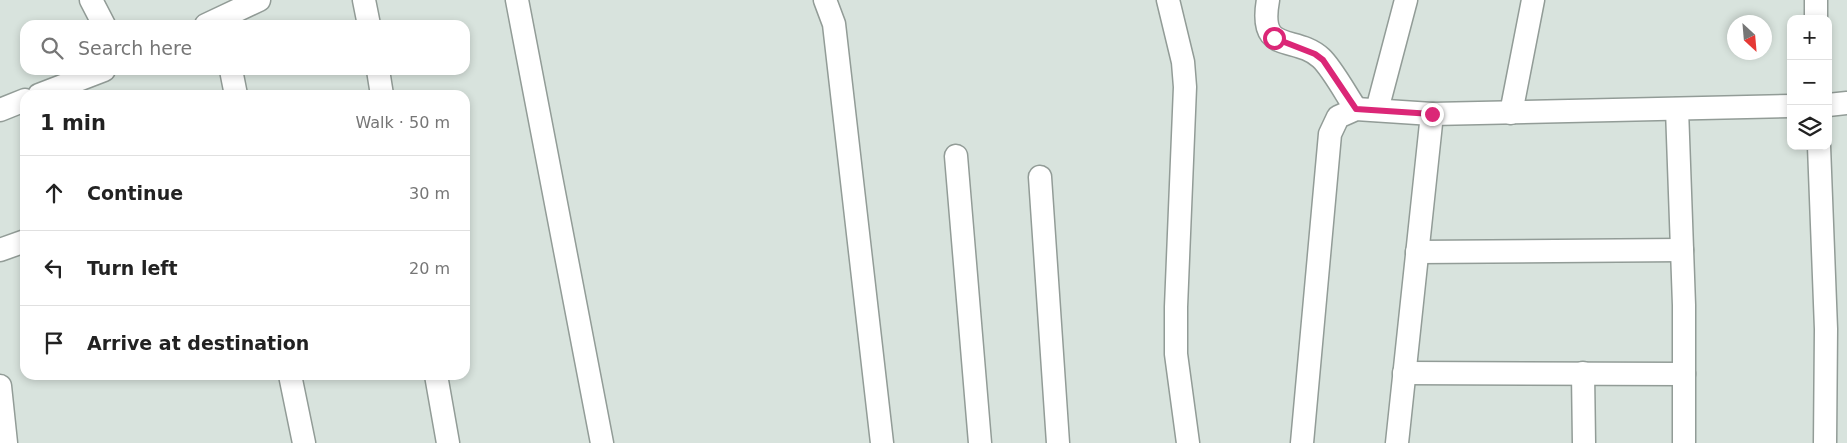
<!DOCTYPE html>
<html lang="en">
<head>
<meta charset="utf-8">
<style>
	:root { --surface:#fff; --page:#f6f6f6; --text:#222; --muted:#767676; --line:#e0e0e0 }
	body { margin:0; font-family:"DejaVu Sans",sans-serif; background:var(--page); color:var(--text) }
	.controls { position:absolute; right:15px; top:15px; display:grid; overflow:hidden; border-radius:10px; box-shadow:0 2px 8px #0003 }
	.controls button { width:45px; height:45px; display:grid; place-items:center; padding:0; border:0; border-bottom:1px solid var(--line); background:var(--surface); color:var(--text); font:25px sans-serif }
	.compass { position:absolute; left:1727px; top:15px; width:45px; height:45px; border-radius:50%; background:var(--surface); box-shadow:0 2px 8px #0003; rotate:154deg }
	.stop { position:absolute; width:15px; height:15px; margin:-11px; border:4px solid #db2777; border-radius:50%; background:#fff }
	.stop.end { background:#db2777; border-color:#fff; box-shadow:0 1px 5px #0008 }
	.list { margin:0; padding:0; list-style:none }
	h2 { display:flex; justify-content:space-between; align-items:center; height:65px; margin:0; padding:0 20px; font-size:21px }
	h2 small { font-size:16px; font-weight:400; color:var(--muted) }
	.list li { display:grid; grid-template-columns:32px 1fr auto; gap:15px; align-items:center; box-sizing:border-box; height:75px; padding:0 20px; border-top:1px solid var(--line) }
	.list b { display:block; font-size:19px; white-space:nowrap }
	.list em { font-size:16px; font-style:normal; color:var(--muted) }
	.icon { flex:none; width:28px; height:28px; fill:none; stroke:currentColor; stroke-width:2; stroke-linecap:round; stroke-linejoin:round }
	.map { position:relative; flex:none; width:1847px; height:443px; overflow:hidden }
	.search { position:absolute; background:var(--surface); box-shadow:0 2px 8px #0003; left:20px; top:20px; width:450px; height:55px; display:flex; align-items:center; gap:12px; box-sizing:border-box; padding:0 18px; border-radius:15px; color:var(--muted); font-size:19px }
	.panel { position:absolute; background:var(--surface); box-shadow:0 2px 8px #0003; left:20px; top:90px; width:450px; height:290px; border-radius:15px }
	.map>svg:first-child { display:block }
</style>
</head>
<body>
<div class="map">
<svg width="1847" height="443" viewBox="0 0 1847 443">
	<rect width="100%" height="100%" fill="#d8e3dd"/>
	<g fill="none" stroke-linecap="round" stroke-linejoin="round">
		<defs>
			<g id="street">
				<path d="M91,0L104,25"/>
				<path d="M364,0L369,25"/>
				<path d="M517,0L602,443"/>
				<path d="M825,0L834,24L882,443"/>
				<path d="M1168,0L1183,62L1185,87L1176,307V354L1188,443"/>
				<path d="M1268,0C1258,56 1295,34 1321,58C1332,68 1347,96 1356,109"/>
				<path d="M1816,0V19"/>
				<path d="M206,25L259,0"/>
				<path d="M231,70L236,95"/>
				<path d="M378,70L382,95"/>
				<path d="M39,95L104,70"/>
				<path d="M1828,105L1847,103"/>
				<path d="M1677,109L1684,305V443"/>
				<path d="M0,110L25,100"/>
				<path d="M1377,110L1406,0"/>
				<path d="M1511,113L1533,0"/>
				<path d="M1819,146L1826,329L1825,443"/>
				<path d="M956,156L980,443"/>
				<path d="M1040,177L1058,443"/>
				<path d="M0,250L25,241"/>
				<path d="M1417,252L1682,250"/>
				<path d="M1404,373L1684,374"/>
				<path d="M1583,373L1584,443"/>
				<path d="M290,375L304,443"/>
				<path d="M436,375L448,443"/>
				<path d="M0,386L6,443"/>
				<path d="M1302,443L1330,134L1338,117L1356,109L1432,114L1791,106"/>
				<path d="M1397,443L1432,114"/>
			</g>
		</defs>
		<!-- street casing -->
		<use href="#street" stroke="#929c97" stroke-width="25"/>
		<!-- street -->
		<use href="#street" stroke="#fff" stroke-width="22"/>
	</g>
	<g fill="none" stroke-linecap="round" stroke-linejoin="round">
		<!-- route -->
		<path stroke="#db2777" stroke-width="6" d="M1274,38L1315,54L1323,60L1356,109L1432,114"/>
	</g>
</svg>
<div class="controls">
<button>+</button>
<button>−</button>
<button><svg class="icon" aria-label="layers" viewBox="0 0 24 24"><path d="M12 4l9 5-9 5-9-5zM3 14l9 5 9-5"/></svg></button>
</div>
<svg class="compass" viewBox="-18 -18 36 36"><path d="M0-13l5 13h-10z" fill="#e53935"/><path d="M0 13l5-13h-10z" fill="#767676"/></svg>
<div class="stop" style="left:1274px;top:38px"></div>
<div class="stop end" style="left:1432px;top:114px"></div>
<div class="search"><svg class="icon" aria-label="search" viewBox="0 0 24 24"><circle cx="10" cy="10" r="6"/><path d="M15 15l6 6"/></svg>Search here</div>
<section class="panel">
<h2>1 min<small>Walk · 50 m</small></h2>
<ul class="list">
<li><svg class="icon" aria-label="ahead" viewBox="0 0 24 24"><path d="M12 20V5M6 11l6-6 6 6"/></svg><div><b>Continue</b></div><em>30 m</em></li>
<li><svg class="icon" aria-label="left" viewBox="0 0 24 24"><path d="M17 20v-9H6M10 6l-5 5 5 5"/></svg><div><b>Turn left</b></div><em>20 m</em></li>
<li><svg class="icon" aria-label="arrive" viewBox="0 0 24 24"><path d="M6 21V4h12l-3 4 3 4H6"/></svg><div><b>Arrive at destination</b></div></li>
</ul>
</section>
</div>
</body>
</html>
